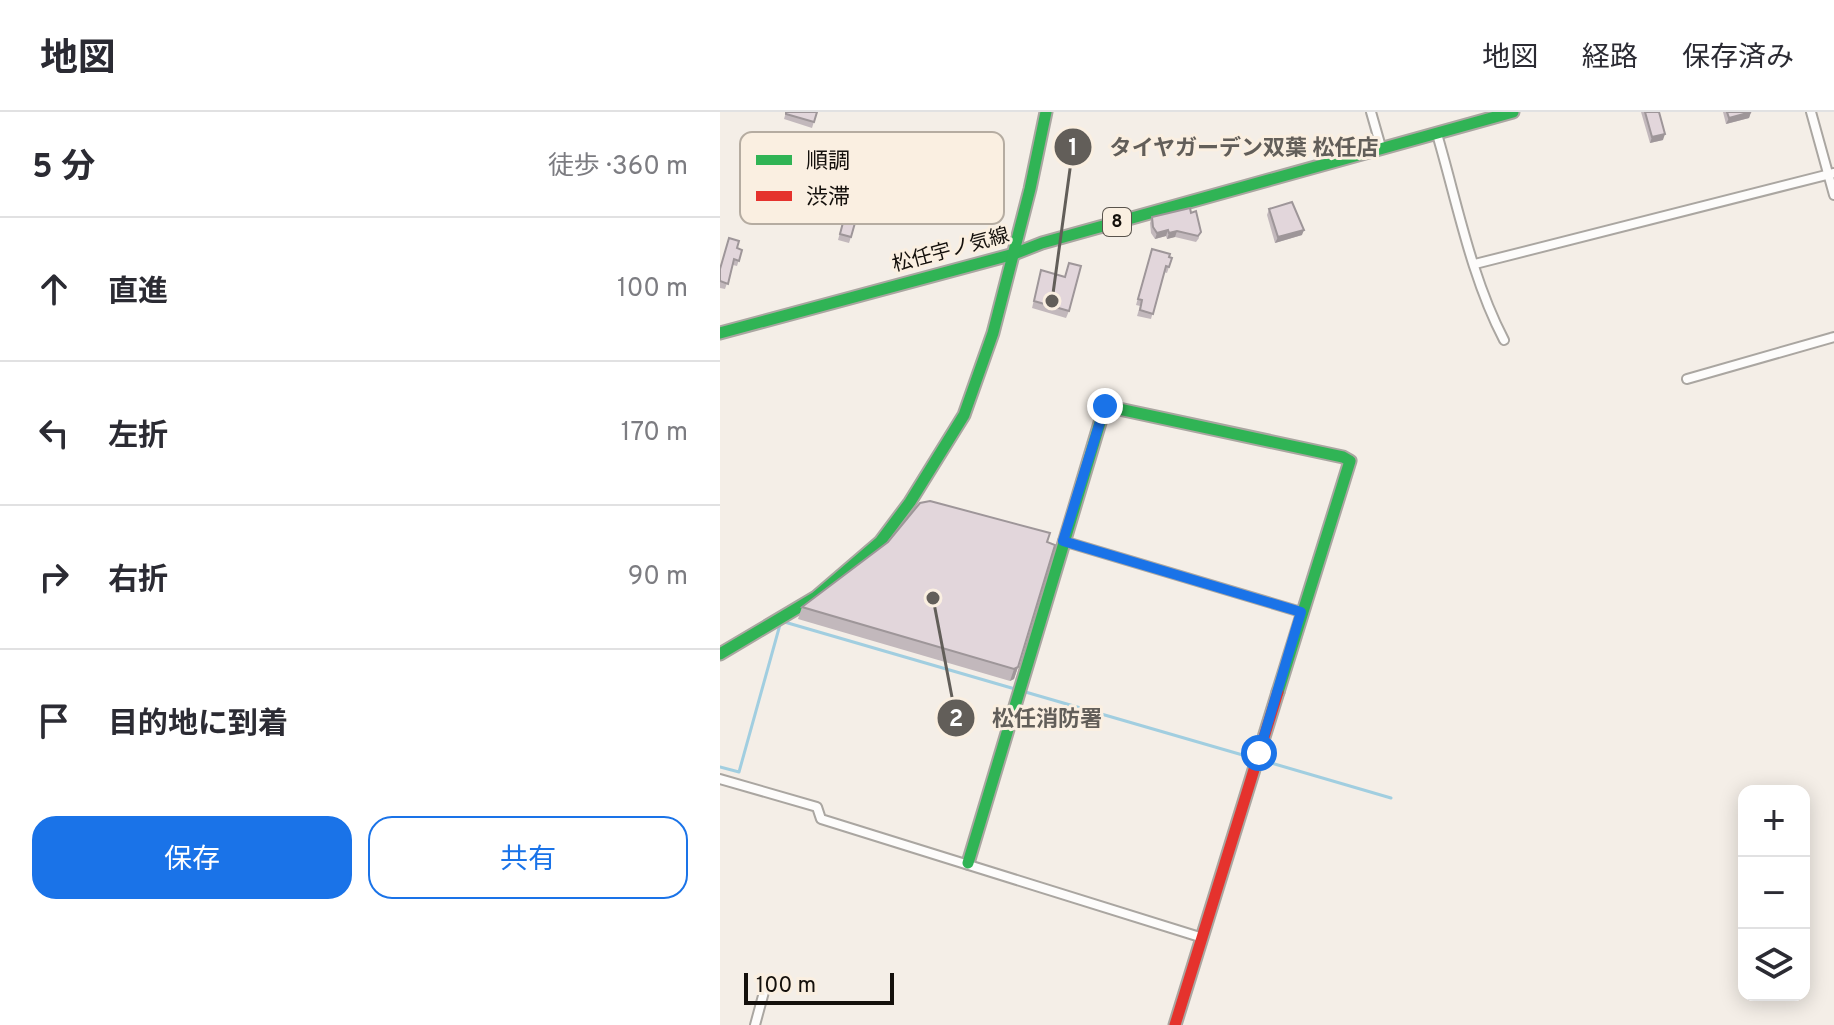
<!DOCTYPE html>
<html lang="ja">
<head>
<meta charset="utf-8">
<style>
	:root { --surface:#fff; --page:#f2f2f3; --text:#2b2b33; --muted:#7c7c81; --line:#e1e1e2; --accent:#1a73e8 }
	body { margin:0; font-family:Overpass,"Noto Sans JP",sans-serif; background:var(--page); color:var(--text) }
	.controls { position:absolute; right:24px; bottom:24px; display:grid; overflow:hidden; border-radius:16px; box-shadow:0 4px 20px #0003 }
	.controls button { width:72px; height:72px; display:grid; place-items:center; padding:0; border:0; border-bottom:2px solid var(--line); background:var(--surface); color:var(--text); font:40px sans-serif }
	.scale { position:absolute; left:24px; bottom:20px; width:150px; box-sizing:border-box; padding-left:8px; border:4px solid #14100c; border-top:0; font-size:22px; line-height:28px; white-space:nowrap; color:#14100c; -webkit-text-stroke:6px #faefe1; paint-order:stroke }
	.stop { position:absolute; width:24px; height:24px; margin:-18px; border:6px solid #1a73e8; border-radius:50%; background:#fff }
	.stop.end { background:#1a73e8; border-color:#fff; box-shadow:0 2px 8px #0008 }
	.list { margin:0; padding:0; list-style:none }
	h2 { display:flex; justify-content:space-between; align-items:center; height:104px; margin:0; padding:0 32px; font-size:34px }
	h2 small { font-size:26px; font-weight:400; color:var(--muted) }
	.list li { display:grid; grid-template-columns:52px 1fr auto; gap:24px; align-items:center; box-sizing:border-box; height:144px; padding:0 32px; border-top:2px solid var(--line) }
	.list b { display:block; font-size:30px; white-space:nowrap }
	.list em { font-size:26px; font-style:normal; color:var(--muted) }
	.actions { display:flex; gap:16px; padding:24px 32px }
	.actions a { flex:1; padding:18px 0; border:2px solid var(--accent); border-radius:24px; text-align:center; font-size:28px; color:var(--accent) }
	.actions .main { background:var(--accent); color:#fff }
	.icon { flex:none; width:44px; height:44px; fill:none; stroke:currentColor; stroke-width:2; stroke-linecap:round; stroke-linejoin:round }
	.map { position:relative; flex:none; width:1114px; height:913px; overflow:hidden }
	header { display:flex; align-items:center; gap:48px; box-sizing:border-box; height:112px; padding:0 40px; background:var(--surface); border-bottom:2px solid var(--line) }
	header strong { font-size:38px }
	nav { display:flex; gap:44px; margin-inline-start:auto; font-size:28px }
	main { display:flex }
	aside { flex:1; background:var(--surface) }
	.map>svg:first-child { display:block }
</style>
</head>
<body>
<header>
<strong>地図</strong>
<nav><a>地図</a><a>経路</a><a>保存済み</a></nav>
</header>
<main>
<aside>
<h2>5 分<small>徒歩 · 360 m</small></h2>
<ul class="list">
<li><svg class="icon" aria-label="ahead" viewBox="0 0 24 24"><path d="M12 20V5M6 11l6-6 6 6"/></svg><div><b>直進</b></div><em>100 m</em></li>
<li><svg class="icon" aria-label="left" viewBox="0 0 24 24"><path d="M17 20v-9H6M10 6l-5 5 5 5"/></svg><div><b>左折</b></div><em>170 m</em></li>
<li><svg class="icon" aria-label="right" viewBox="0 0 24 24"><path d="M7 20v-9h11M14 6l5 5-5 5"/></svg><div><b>右折</b></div><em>90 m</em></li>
<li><svg class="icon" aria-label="arrive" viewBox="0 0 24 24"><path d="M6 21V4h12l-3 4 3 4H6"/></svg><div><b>目的地に到着</b></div></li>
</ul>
<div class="actions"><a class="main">保存</a><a>共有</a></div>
</aside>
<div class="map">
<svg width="1114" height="913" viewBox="0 0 1114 913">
	<rect width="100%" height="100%" fill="#f4eee7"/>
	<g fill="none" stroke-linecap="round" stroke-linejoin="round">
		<!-- stream -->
		<g stroke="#a1cee0" stroke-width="3">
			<path d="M302,579L533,646"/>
			<path d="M541,648L671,686"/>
			<path d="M0,655L19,660L61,509L295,577"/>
		</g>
		<defs>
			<g id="street">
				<path d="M651,0L661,35"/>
				<path d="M1091,0L1114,83"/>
				<path d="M717,22C737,90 751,165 784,228"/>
				<path d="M755,152L1114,61"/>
				<path d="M967,267L1114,225"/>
				<path d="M343,429L581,500"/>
				<path d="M0,667L97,695L101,707L483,826"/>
				<path d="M35,913L44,880"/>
			</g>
			<g id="fast">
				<path d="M0,221L294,142L322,131L793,0"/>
				<path d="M0,542L96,485L160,430L190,390L244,303L273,221L310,77L326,0"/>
				<path d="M248,751L385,294L623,345L630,349L558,580"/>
			</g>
			<path id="jam" d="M455,913L558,580"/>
		</defs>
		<!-- street casing -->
		<use href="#street" stroke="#aaa6a1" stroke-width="12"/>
		<!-- fast casing -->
		<use href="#fast" stroke="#aaa6a1" stroke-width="15"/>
		<!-- jam casing -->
		<use href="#jam" stroke="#aaa6a1" stroke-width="15"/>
		<!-- street -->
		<use href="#street" stroke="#fdfcfb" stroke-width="8"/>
		<!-- fast -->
		<use href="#fast" stroke="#30b455" stroke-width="11"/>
		<!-- jam -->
		<use href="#jam" stroke="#e5322d" stroke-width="11"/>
	</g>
	<!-- wall -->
	<g fill="#c2b8bc">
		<path d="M66,0H97L92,16L64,7Z"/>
		<path d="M921,0H939L943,28L930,31Z"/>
		<path d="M1003,0H1031L1029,6L1006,12Z"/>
		<path d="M130,82L131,125L129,131L118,128Z"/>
		<path d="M549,97L582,123L555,131L547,103Z"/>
		<path d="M471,101L479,126L476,130L455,125L447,127L446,124L435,127L431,121L430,111L432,105Z"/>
		<path d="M17,136L22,138L17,154L13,153L5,177L0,176V156Z"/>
		<path d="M430,143L449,155L447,161L444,160L431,207L417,204L420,194L416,193Z"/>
		<path d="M321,158L349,199L346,206L312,196Z"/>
		<path d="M82,495L298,555L294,567L290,569L78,507Z"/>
	</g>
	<!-- shaded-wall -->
	<g fill="#9e9699">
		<path d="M1031,0L1029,6L1006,12L1009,6Z"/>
		<path d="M945,22L943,28L930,31L932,25Z"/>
		<path d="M448,118L446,124L435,127L437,121Z"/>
		<path d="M584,118L582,123L555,131L558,125Z"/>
		<path d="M457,119L455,125L447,127L449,121Z"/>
		<path d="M298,555L294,567L290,569L294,557Z"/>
	</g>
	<!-- building -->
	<g fill="#e2d6db" stroke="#9e9699" stroke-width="2">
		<path d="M66,0H97L94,10L66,2Z"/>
		<path d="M925,0H939L945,22L932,25Z"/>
		<path d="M1007,0H1031L1009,6Z"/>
		<path d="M132,76L144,79L131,125L120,122Z"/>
		<path d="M572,90L584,118L558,125L549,97Z"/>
		<path d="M470,96L471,101L476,99L481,120L478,124L457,119L449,121L448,118L437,121L433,115L432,105Z"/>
		<path d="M9,126L19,129L17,136L22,138L19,149L14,147L8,172L0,169V157Z"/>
		<path d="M432,137L450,142L449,145L452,146L449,155L446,154L433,202L420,198L422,188L418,187Z"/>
		<path d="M349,151L361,154L349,199L314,189L321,158L345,165Z"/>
		<path d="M210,389L330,421L327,430L335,433L298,555L294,557L82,495L168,430L200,391Z"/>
	</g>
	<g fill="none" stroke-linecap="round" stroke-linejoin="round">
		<!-- route -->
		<path stroke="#1a73e8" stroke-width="10" d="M385,294L343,429L581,500L539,641"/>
	</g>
	<g text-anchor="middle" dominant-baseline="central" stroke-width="6" stroke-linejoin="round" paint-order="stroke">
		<!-- shield labels -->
		<rect fill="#faefe1" stroke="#59534c" stroke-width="2" x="383" y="96" width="28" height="28" rx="6"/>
		<g font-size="18" font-weight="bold" fill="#14100c">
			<text x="397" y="110">8</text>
		</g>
		<!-- street labels -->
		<g font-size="20" fill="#14100c" stroke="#faefe1">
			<text transform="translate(231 139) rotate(-15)">松任宇ノ気線</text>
		</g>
	</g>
	<!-- legend -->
	<rect x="20" y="20" width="264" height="92" rx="12" fill="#faefe1" stroke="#b5aca1" stroke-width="2"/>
	<rect x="36" y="43" width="36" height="10" fill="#30b455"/>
	<rect x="36" y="79" width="36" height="10" fill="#e5322d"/>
	<g font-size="22" fill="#14100c">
		<text x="86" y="56">順調</text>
		<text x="86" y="92">渋滞</text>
	</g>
	<!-- callouts -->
	<path fill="none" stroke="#625e59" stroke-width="3" d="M332 189L353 35M213 486L236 606"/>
	<g fill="#625e59" stroke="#faefe1" stroke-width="3">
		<circle cx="332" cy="189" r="8"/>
		<circle cx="213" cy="486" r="8"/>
		<circle cx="353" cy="35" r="20"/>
		<circle cx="236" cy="606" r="20"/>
	</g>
	<g font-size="24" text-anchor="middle" font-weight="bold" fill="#fff">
		<text x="353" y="43">1</text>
		<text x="236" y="614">2</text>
	</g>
	<g font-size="22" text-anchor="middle" font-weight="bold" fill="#625e59" stroke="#faefe1" stroke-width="6" stroke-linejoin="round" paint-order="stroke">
		<text x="524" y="43">タイヤガーデン双葉 松任店</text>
		<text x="327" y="614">松任消防署</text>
	</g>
</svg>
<div class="controls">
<button>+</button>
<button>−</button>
<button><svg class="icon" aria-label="layers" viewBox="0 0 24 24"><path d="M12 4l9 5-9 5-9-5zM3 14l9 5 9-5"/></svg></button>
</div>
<div class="scale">100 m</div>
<div class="stop" style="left:539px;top:641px"></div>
<div class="stop end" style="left:385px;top:294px"></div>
</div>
</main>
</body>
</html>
